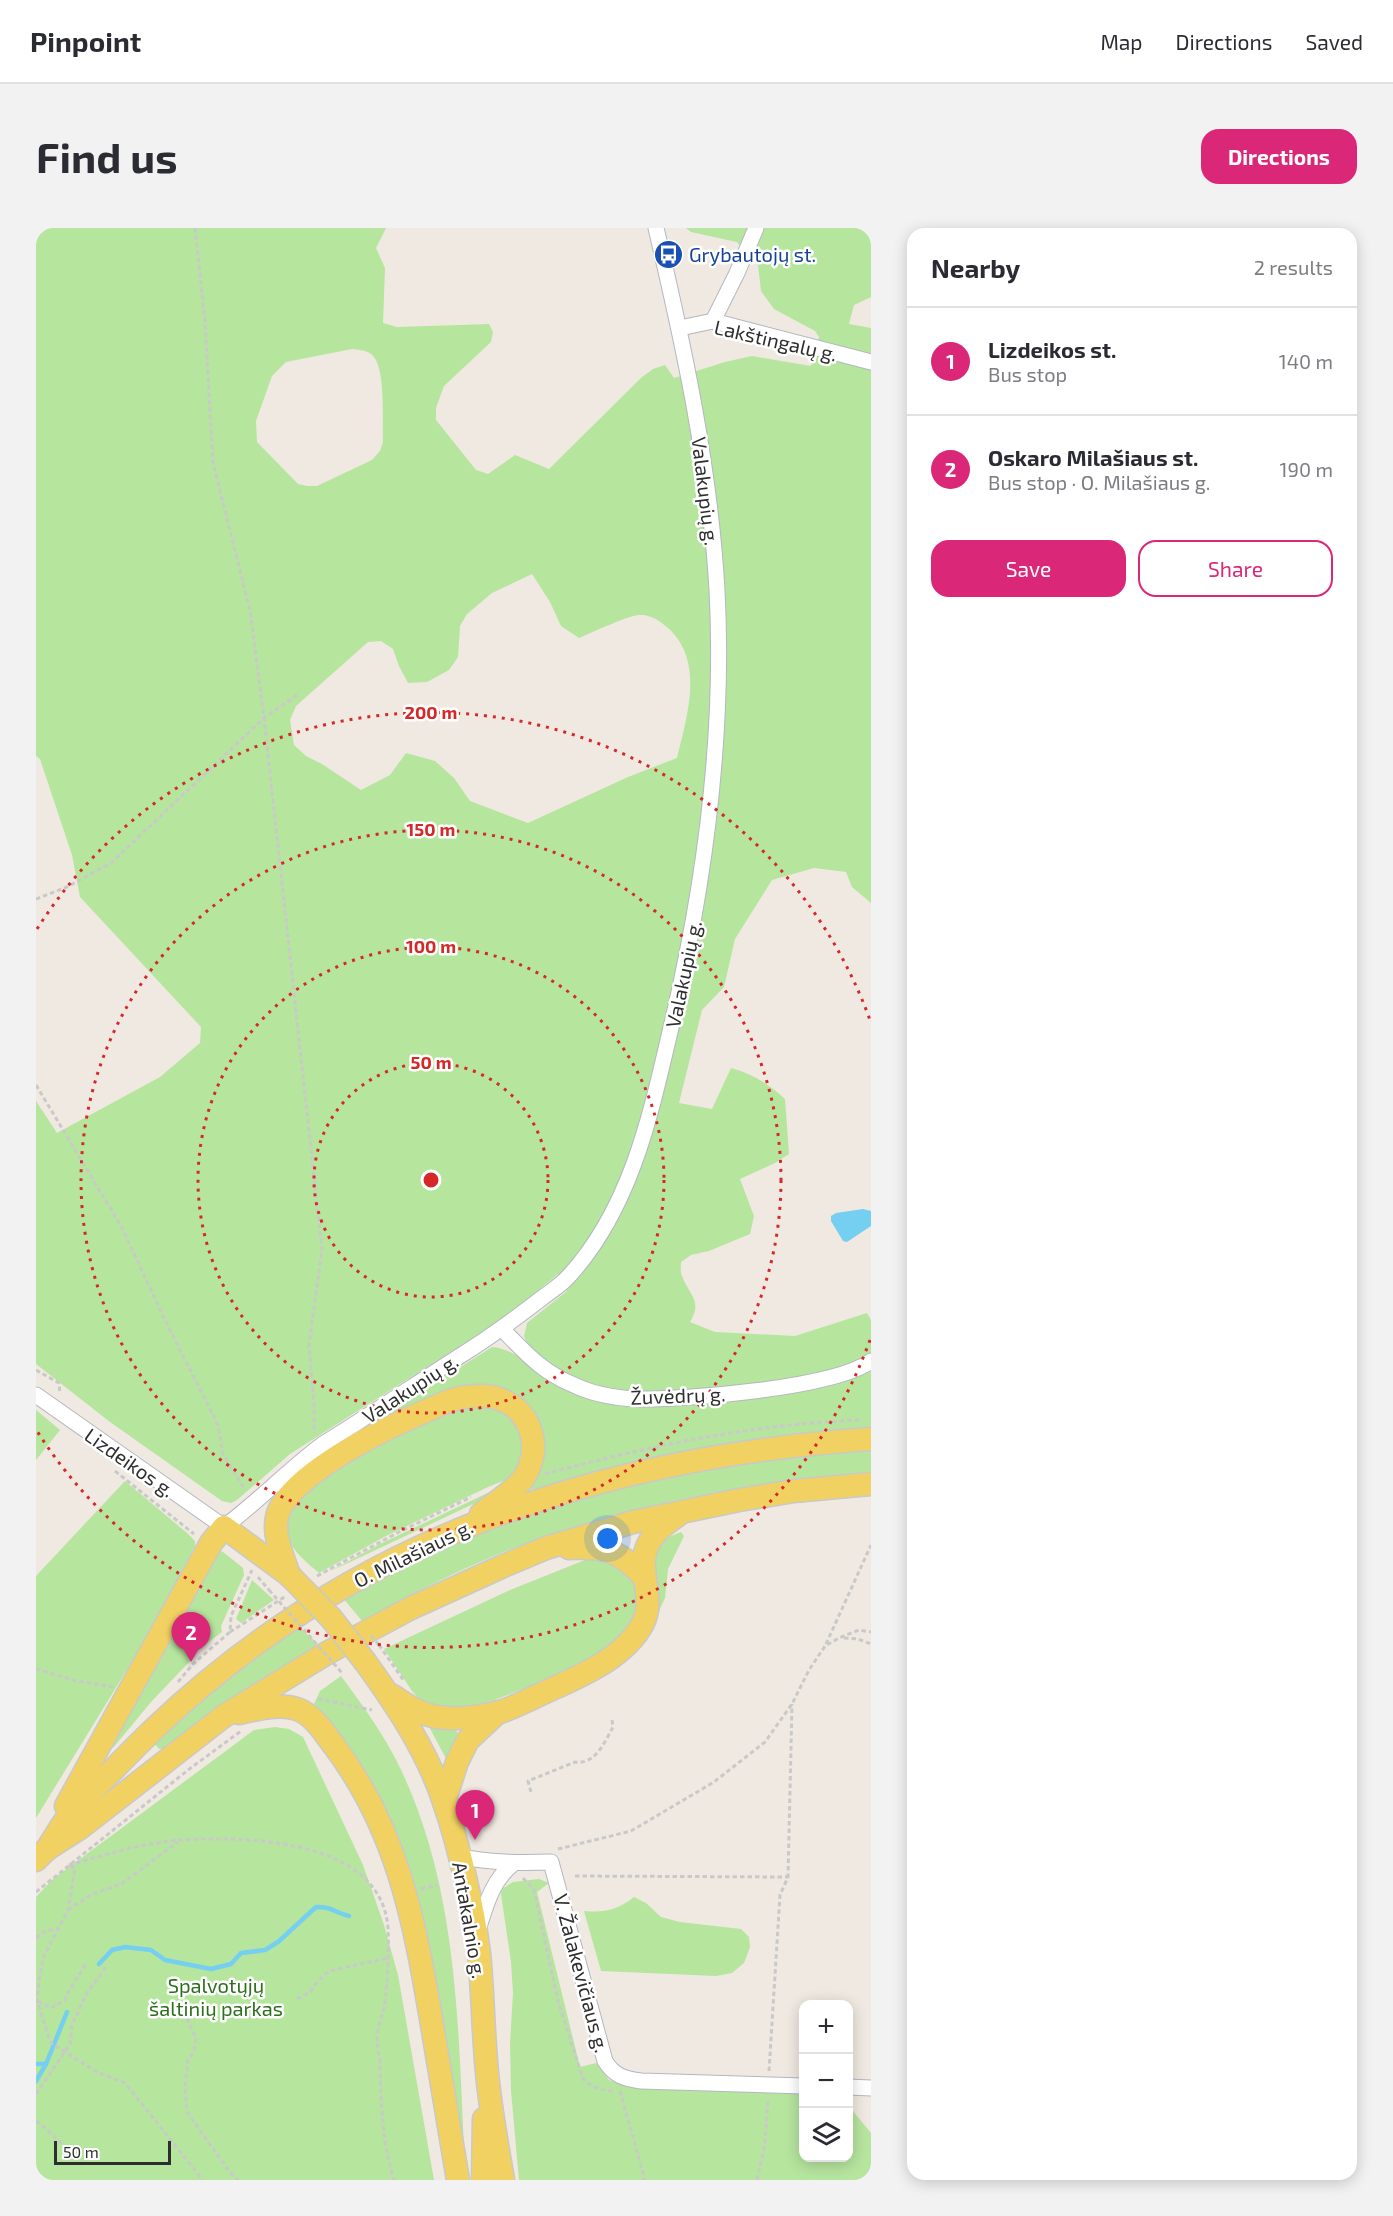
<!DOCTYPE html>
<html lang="en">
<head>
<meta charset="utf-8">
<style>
	:root { --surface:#fff; --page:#f2f2f3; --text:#2b2b33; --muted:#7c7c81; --line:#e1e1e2; --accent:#db2777 }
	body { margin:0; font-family:"Exo 2",sans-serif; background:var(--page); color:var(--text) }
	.controls { position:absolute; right:18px; bottom:18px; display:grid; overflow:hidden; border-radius:12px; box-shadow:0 3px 15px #0003 }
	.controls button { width:54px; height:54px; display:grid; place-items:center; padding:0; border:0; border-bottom:2px solid var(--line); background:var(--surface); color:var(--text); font:30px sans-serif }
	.scale { position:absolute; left:18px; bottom:15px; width:117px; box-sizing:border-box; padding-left:6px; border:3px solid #2e2e2e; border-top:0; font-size:16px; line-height:21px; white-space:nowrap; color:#2e2e2e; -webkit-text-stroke:4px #fff; paint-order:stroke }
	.you { position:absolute; left:572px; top:1311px; width:21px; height:21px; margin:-15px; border:4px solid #fff; border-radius:50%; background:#1a73e8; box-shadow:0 0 0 9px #1a73e833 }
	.badge { display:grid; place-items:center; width:39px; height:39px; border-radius:50%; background:var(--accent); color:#fff; font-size:20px; font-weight:700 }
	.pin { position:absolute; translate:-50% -50px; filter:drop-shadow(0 2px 3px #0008) }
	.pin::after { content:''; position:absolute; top:32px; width:21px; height:18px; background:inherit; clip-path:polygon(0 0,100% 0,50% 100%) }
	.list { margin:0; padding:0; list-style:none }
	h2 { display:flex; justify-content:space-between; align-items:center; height:78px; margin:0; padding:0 24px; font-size:26px }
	h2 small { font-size:20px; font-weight:400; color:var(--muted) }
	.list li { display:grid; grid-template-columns:39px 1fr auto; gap:18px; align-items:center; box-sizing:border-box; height:108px; padding:0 24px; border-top:2px solid var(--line) }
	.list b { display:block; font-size:22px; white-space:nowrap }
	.list p { margin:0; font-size:20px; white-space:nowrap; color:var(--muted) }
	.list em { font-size:20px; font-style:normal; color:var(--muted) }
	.actions { display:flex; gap:12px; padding:18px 24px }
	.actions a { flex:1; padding:14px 0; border:2px solid var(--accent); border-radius:18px; text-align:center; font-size:21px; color:var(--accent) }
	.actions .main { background:var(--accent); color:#fff }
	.icon { flex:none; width:33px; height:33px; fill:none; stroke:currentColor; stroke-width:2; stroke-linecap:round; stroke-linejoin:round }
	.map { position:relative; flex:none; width:835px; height:1952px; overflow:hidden; border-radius:18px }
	header { display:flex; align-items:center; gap:36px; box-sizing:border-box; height:84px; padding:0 30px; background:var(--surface); border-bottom:2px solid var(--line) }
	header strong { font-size:28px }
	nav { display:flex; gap:33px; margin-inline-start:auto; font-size:21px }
	.intro { display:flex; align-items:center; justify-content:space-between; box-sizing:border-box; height:144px; padding:0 36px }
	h1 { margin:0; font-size:42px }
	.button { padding:15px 27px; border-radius:18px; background:var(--accent); color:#fff; font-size:21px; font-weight:700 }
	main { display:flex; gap:36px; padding:0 36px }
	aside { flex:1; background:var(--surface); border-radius:18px; box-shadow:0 3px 15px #0003 }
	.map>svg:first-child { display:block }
</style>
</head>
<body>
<header>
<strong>Pinpoint</strong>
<nav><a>Map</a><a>Directions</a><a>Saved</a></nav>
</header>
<div class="intro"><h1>Find us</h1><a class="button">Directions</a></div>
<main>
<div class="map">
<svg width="835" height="1952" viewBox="0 0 835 1952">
	<rect width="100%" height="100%" fill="#efe9e1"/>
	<!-- green -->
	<g fill="#b6e59e" fill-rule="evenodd">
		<path d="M0,0H350L340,20L349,40L347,95L361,99L453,96L457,104L455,114L408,158L400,180V192L440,242L452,246L479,227L513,241L605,150L617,141L629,137L638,150L689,134L716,128L775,138L783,109L779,103L738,81L725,63L722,37L701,14L655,4L650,0H835V69L818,77L813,96L835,100V675L816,659L810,644L778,640L736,652L699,711L688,759L666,782L643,875L676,881L695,840C717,846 733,856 749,871L753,926L739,935L704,951L718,988L714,1006L673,1023L655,1027L645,1034C645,1038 644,1044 646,1048C653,1067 667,1073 654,1094L679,1104L759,1108L831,1085L835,1092V1200C775,1204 716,1211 657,1222C602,1233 547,1250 493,1265L502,1247L469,1163L329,1201L331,1198L456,1119C482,1121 499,1144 520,1157C539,1170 562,1171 584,1174L564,1161L531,1150L492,1118L488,1108L491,1095L531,1063L522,1046L474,1086L254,1226L201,1272L195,1275L186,1273L74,1194L0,1136V873L21,905L124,849L164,815L165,799L44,669L36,627L4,531L0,528ZM316,121C324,122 333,122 338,129C350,145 346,194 347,214L344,223L336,232L281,258H271L262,256L221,214L220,193L236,148L250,134ZM496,346L514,374L525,398L543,410C555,405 593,387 603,387C615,386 624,393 632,400C669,433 651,488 641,530L592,549L492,595L434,573L418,550L399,533L370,525L354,547L325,562L286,536L270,528L258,517L254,492L260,478L332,414L345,413L357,421L363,438L372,455L391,454L413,442L422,429L424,398L431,386L456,365Z"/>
		<path d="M453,1176C472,1186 489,1201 488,1225C488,1232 483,1241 480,1248L452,1259L350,1308L283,1345C267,1331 248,1318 252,1295L248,1293L261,1274L288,1250L334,1222L397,1188L422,1179Z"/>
		<path d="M0,1182L24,1202L0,1232Z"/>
		<path d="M835,1220V1246C724,1252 614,1273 509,1309C445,1330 385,1361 326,1393L307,1370L346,1350L454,1301L539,1271L699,1234Z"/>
		<path d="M89,1253L151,1305L159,1313V1318L111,1409L0,1590V1348Z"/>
		<path d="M462,1260L467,1262L295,1343L342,1317Z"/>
		<path d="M645,1304L648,1308L632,1341L629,1370L616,1398L614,1327L630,1310Z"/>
		<path d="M178,1320L187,1324L207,1340L208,1347L185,1398L186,1404L157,1426L154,1433L115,1474L77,1520L75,1518L142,1401Z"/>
		<path d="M570,1327L597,1349L603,1374L595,1397L569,1422L505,1454L443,1478L413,1483L386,1474L376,1463L348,1421L474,1362L549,1332Z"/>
		<path d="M216,1352L238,1372L205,1395L200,1391Z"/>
		<path d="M263,1399L279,1413L280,1420C227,1450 176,1483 128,1521H123L118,1515L215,1432Z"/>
		<path d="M305,1448C327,1478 350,1509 366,1544C424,1668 422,1807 429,1941C420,1885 411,1830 402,1774C392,1714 384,1654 357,1598C336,1554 309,1515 278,1476L284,1463Z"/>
		<path d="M390,1493L418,1497L424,1511L414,1538Z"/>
		<path d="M239,1499L253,1501L267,1509L327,1637L348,1697L362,1747L398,1952H0V1669L17,1651L218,1502Z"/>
		<path d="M503,1651L513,1655L501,1664L544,1839L560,1835L573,1852L589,1858L767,1863L768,1930H812V1864H816V1882L835,1905V1952H483L475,1863L474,1815L477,1765L475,1734L465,1666L466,1661L477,1654Z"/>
		<path d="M598,1669L610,1675L625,1689L644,1694L705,1701L713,1709L714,1719L708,1735L696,1745L680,1748L565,1743L548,1683C568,1685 582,1682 598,1669Z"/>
	</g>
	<!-- water -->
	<path fill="#75cff0" d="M827,981L835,983V998L811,1014L807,1013L795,993V988L800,985Z"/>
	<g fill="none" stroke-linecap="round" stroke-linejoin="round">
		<!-- stream -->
		<g stroke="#75cff0" stroke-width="4.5">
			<path d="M63,1736L76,1722L89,1719L115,1722L129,1732L175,1741L195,1736L205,1725L229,1722L242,1714L280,1679C298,1679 297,1684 313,1688"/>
			<path d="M0,1836H10"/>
			<path d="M0,1853L10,1836L31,1784"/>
		</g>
		<defs>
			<g id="minor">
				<path d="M677,93L701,45L720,0"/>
				<path d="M644,100L677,93L835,134"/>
				<path d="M466,1101C490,1125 506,1144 538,1157C556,1166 580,1170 601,1171C649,1172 798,1160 835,1133"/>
				<path d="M0,1167L188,1299C223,1273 252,1242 287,1216C334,1187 380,1156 427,1126C454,1109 480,1090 506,1070C515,1063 525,1057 533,1048C593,982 613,894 633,808C668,662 689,513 681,362C674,239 648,119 620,0"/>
				<path d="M422,1628C453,1635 484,1635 515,1634L569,1833C578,1848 589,1851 605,1853L768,1858"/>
				<path d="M442,1702C450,1677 456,1652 478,1635"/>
				<path d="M812,1859L835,1860"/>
			</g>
			<g id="primary">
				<path d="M533,1320C568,1319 582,1321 607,1348"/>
				<path d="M253,1347C246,1326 232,1298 246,1277C270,1239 349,1200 390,1183C400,1179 410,1173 420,1171C428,1168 439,1168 447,1168C490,1169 511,1216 487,1251C477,1264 458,1275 445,1286"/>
				<path d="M330,1435C361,1478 391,1523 408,1574C423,1618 437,1678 443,1725C447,1765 447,1804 451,1844C454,1880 461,1916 467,1952"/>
				<path d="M357,1468C374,1480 389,1489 411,1490C426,1491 446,1488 461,1485C475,1481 490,1473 503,1467C539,1450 588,1432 607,1395C622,1365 594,1337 618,1307C624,1299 634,1293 642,1287"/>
				<path d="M203,1485C221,1481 243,1475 261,1481C278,1487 289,1506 299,1519C361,1602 378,1691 395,1791C404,1844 413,1898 422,1952"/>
				<path d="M408,1574L421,1534L432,1512L462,1484"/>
				<path d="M30,1578L175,1315L188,1299L253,1347"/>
				<path d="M11,1621C19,1609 26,1596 35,1585C43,1573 55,1564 65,1554C83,1536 101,1517 119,1500C318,1310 565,1229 835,1211"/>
				<path d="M0,1632L11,1621L44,1600L188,1488L291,1425L375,1380L465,1339L510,1320L597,1294L703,1272L758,1263L835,1256"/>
				<path d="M447,1952L448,1891"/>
			</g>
		</defs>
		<!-- minor casing -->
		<use href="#minor" stroke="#b4b7c1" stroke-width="17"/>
		<!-- primary casing -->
		<use href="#primary" stroke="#c9c9c9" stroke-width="25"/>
		<!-- path -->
		<g stroke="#c9c9c9" stroke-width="3" stroke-dasharray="4.5 3" stroke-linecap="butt">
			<path d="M159,0L169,93L177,235L214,382L228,490L286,1022L273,1117L278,1176V1205"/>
			<path d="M0,6L3,0"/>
			<path d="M0,671L31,659L75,635L228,490L261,467"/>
			<path d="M0,857L85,998L129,1092L182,1197L187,1226L209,1262"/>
			<path d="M0,1142L23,1155L24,1166"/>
			<path d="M79,1243L158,1306"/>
			<path d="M509,1246C613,1218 717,1196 824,1192"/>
			<path d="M281,1348L363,1304L435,1269"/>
			<path d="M222,1349L233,1362"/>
			<path d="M194,1404L250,1368"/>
			<path d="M808,1410L822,1411L835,1416"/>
			<path d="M790,1416L835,1317"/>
			<path d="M343,1417L368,1453"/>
			<path d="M0,1441L41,1453L77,1459"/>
			<path d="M142,1454L157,1436L194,1404L195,1388L216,1342"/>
			<path d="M282,1471L336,1482"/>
			<path d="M495,1564L492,1553L539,1534C560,1537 569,1513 577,1499L576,1492"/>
			<path d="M522,1621L595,1603L678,1554L729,1514L756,1476L773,1442L789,1418L803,1410L823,1402L835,1404"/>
			<path d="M33,1637C69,1627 106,1615 143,1612C210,1608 345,1610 352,1700C353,1723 352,1750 349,1773C348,1784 342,1797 341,1808C341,1817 343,1826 344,1835C345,1874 346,1915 358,1952"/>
			<path d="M34,1638L39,1640L32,1682L8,1728L3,1751L1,1773L15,1815L59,1843L89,1855L167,1952"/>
			<path d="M539,1648L752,1649"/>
			<path d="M487,1650L498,1662L522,1773L547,1851C556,1860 565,1862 578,1863"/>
			<path d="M385,1661L401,1657"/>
			<path d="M0,1664L152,1542L205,1503"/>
			<path d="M32,1682L56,1666L85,1656L142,1614"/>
			<path d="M0,1710L9,1703L22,1701"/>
			<path d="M261,1771L274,1764L282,1753L293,1743L352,1730"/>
			<path d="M2,1773L15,1780L29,1772L32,1764L50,1736"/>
			<path d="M151,1790L160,1811L158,1823L152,1832L149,1859L151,1884L193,1943L202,1952"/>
			<path d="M733,1843L744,1667L752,1649L756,1476"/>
			<path d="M584,1863L609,1952"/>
			<path d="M0,1866L34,1816L36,1797L51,1765L70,1739"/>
			<path d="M0,1893C18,1906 32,1923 49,1938"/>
			<path d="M721,1952L729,1915L732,1871"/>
		</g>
		<!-- minor -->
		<use href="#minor" stroke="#fff" stroke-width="15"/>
		<!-- primary -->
		<use href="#primary" stroke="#f2d163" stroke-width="22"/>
		<defs>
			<path id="primary-bridge" d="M253,1347L295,1390L330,1435"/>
		</defs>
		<!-- primary-bridge casing -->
		<use href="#primary-bridge" stroke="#c9c9c9" stroke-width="25" stroke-linecap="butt"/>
		<!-- path-bridge -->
		<g stroke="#c9c9c9" stroke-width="3" stroke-dasharray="4.5 3" stroke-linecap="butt">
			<path d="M233,1362L306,1445"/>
			<path d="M335,1408L343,1417"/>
		</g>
		<!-- primary-bridge -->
		<use href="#primary-bridge" stroke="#f2d163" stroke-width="22"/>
	</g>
	<!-- distance rings -->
	<g fill="none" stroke="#d62828" stroke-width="3" stroke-dasharray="3 6">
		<circle cx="395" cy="952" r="117"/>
		<circle cx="395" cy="952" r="233"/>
		<circle cx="395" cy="952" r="350"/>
		<path d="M834 1112A467 467 0 0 1 1 1203M1 701A467 467 0 0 1 834 792"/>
	</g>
	<!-- icons -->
	<defs>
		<symbol id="bus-disc" viewBox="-11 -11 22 22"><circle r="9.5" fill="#1a4fb4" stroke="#fff"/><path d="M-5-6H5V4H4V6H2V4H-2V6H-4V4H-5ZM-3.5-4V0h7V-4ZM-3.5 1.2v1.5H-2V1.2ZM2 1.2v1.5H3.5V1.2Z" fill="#fff"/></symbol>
	</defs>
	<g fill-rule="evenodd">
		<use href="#bus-disc" x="616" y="10" width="33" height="33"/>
	</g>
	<g text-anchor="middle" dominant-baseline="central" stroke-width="5" stroke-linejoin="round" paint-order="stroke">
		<!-- transit labels -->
		<g font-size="20" fill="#164399" stroke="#fff" text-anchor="start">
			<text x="653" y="26">Grybautojų st.</text>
		</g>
		<!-- street labels -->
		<g font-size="20" fill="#2e2e2e" stroke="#fff">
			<text transform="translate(740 112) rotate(13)">Lakštingalų g.</text>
			<text transform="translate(670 263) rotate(83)">Valakupių g.</text>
			<text transform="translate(647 746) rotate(-78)">Valakupių g.</text>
			<text transform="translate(374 1160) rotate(-33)">Valakupių g.</text>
			<text transform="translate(642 1167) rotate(-2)">Žuvėdrų g.</text>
			<text transform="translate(94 1234) rotate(35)">Lizdeikos g.</text>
			<text transform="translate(377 1325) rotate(-26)">O. Milašiaus g.</text>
			<text transform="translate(434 1692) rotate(80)">Antakalnio g.</text>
			<text transform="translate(546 1745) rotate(75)">V. Žalakevičiaus g.</text>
		</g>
		<!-- park labels -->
		<g font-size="20" fill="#2c6e1b" stroke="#fff">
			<text x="180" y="1757">Spalvotųjų<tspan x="180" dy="23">šaltinių parkas</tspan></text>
		</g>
	</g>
	<circle cx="395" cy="952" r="9" fill="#d62828" stroke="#fff" stroke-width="3"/>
	<g font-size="18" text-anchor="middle" font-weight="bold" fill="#d62828" stroke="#fff" stroke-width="5" stroke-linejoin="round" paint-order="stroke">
		<text x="395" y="491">200 m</text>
		<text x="395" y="608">150 m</text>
		<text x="395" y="725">100 m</text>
		<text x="395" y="841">50 m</text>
	</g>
</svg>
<div class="controls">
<button>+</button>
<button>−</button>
<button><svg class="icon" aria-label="layers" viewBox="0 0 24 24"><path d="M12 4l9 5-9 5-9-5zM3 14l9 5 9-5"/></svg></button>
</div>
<div class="scale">50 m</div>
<div class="you"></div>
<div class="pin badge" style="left:439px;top:1612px">1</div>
<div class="pin badge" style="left:155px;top:1434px">2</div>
</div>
<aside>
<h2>Nearby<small>2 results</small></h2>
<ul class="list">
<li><span class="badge">1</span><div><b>Lizdeikos st.</b><p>Bus stop</p></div><em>140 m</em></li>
<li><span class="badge">2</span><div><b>Oskaro Milašiaus st.</b><p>Bus stop · O. Milašiaus g.</p></div><em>190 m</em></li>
</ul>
<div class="actions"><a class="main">Save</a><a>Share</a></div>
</aside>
</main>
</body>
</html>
